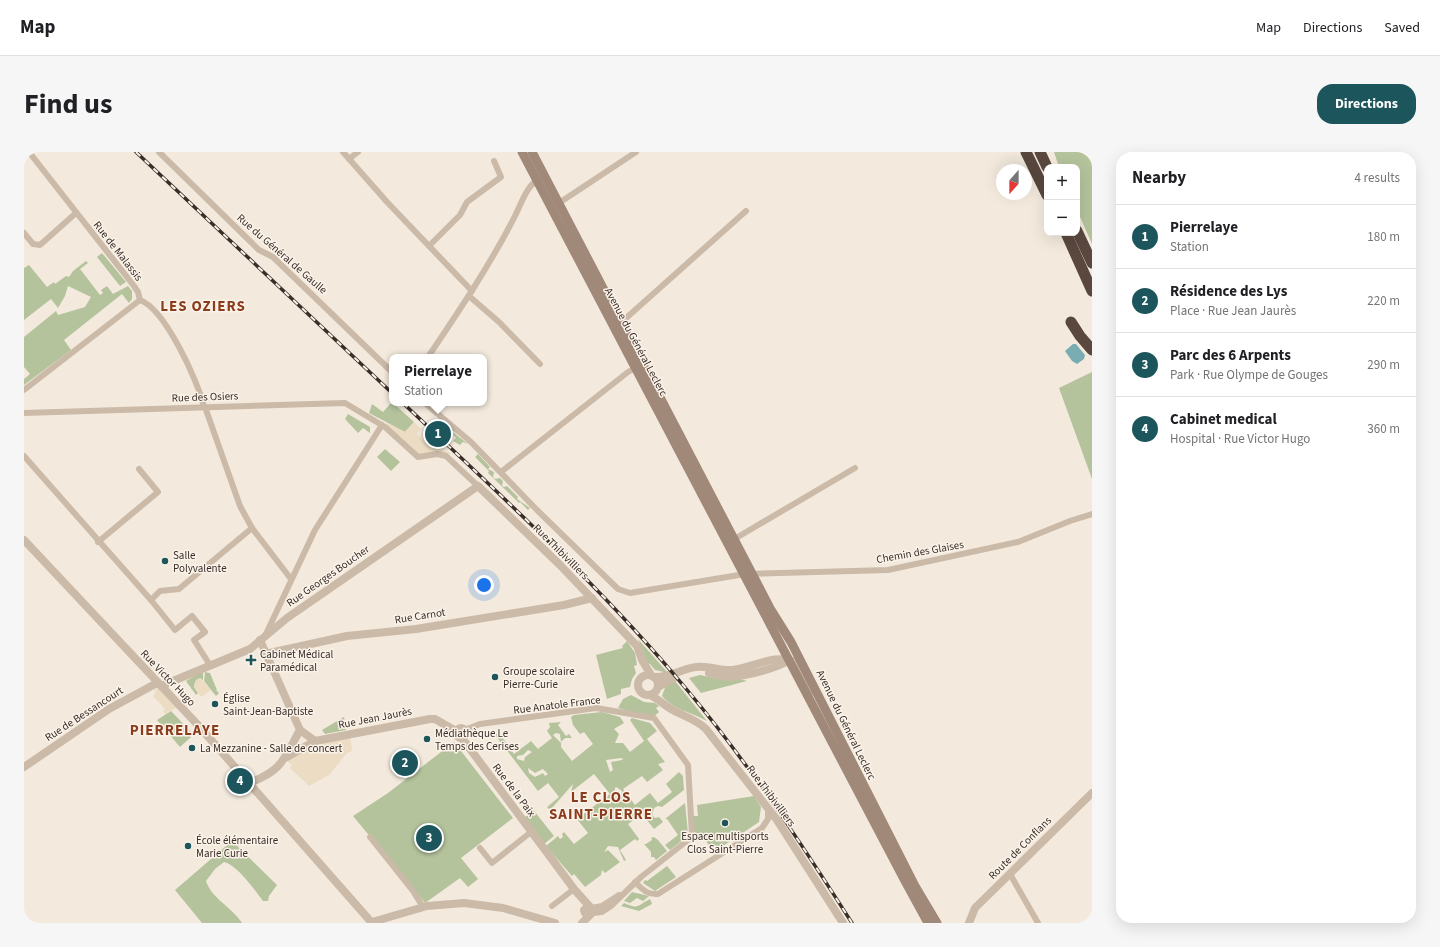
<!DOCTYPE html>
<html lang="en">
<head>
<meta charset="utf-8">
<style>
	:root { --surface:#fff; --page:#f6f6f6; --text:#202124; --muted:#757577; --line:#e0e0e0; --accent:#1c555c }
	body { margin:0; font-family:"Source Sans 3",sans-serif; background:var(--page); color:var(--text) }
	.controls { position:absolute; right:12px; top:12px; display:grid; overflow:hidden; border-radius:8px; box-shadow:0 4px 16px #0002 }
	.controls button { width:36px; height:36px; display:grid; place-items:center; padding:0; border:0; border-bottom:1px solid var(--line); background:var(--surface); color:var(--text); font:20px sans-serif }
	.compass { position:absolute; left:972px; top:12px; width:36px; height:36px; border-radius:50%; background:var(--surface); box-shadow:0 4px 16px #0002; rotate:201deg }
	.you { position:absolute; left:460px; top:433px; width:14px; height:14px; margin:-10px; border:3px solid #fff; border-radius:50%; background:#1a73e8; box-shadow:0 0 0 6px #1a73e833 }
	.badge { display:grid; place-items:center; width:26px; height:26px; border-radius:50%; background:var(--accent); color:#fff; font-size:13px; font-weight:700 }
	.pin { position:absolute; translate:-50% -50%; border:2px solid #fff; box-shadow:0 1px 4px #0006 }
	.popup { position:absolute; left:365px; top:202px; width:98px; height:52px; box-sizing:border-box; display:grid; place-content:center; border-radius:8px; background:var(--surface); filter:drop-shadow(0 1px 3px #0005); font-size:13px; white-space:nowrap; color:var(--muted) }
	.popup b { font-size:15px; color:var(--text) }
	.popup::after { content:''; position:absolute; left:50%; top:100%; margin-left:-8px; border:8px solid transparent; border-top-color:var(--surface) }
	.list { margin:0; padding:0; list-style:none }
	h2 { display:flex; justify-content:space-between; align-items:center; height:52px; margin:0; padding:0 16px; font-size:17px }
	h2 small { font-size:13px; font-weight:400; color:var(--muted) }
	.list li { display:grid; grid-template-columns:26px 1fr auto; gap:12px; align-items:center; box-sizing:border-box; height:64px; padding:0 16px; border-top:1px solid var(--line) }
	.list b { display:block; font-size:15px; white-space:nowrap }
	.list p { margin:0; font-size:13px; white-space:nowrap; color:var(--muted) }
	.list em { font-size:13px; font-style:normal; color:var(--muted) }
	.map { position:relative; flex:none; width:1068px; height:771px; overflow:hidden; border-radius:16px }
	header { display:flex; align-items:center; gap:24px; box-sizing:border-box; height:56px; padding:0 20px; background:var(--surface); border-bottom:1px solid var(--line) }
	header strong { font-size:19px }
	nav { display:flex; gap:22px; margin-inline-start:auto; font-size:14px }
	.intro { display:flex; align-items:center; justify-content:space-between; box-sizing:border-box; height:96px; padding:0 24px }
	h1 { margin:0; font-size:28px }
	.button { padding:10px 18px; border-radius:16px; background:var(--accent); color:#fff; font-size:14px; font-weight:700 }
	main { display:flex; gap:24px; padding:0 24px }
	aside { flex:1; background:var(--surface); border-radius:16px; box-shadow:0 4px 16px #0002 }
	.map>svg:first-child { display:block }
</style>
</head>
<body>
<header>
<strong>Map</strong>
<nav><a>Map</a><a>Directions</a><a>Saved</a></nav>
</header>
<div class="intro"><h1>Find us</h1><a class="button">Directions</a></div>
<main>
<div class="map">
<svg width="1068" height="771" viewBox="0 0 1068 771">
	<rect width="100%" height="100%" fill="#f3eadd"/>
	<!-- green -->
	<g fill="#b4c39c" fill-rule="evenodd">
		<path d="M1030,0H1068V92L1053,58V15H1035Z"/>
		<path d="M78,101L102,130L96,134L73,105Z"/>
		<path d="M62,109L64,111L56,117L76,143L79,141L77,138L83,134L89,142L104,134L108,139V147L105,151L98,142L40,188L47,198L0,233V227L6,222L0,215V185L32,159L34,163L61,155L67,145L44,134L41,144L34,156L27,147L0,168V116L5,113L23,135L30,130L31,132L42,124L45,125L49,119Z"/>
		<path d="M1068,220V327L1035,236Z"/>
		<path d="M368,250L390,270L381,280L345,261L348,252L359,260Z"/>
		<path d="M324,262L346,275V281L339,276L334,281L321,267Z"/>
		<path d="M430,281L444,292L439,290L436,293L429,289L432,286L429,282Z"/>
		<path d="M361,297L376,310L367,319L353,305Z"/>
		<path d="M454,302L466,315L464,317L470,320L469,325L471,327L476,326L479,329L478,334L480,335L483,334L494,345L493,347L506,356L504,358L496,350L495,351L464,321L465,319L451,305Z"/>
		<path d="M614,487L644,521L631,518L626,512L623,511Z"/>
		<path d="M603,489L611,501L613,513L610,514L612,521L608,527L606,535L597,537V542L583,547L572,503L599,496L598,494Z"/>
		<path d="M179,519V528L176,526L171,530L170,535L174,541L172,543L162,529Z"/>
		<path d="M181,520L186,521L193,538H192L195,541L192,544L180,529Z"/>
		<path d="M676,523L694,527H716L723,529L677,541L665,526Z"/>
		<path d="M651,529L683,569C667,560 650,558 638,544L642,533Z"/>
		<path d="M607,543L620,550L631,551L635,554L632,556L635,560L628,566L594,556L599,547Z"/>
		<path d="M147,559L167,580V585L156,595L133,568Z"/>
		<path d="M578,560L596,565L600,571L590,577L595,582L591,591H599L606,600L620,589L606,568L608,566L626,571L633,579L623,587L641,610L634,612L639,618L623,630L618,624L599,637L611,653L626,641L634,651L648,640L642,632L655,620L659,624L660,638L638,655L634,654L630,656L628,663L631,666L635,665L639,670L630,677L618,662L604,672L615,687L613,689L611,687L596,698L602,708L600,709L594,695L584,694L580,700L584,698L596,710L581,721L578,718L577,723L561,735L550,722L548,724L522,694L534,684L536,687L539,685L538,682L540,680L550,692L564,681L553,667L586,642L570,622L547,640L549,632L528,656L525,657L523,655L535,645L524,631L514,639L468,579L470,578L474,583L476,582L490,602L507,589L514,597L528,586L523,579L526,575L525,571L537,570L534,573L542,584L545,582L548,586H541L537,590L536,582L532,581L529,583L537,591V595L548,609L569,592L560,580L556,582L549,573L547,565L550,563ZM504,598L508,600L501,605L500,609L493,607V604L499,603ZM597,606L599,607L598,608L587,610L589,618L586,620L582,608ZM504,616L511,621L519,617L524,622L521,624L519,621L511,625L505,621ZM592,635L598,639L597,643L590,646L591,636Z"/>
		<path d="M320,565L322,578L301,582L298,578Z"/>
		<path d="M430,590L489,666L437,706L454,727L444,735L436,726L401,751L329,664L364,641Z"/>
		<path d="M730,644L737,655L735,670L690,700L676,681L672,685L669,683V664H674L673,653Z"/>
		<path d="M661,651L664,681L661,686L646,698L641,693L654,683L643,667H641Z"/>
		<path d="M507,655L530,684L520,692L500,666L508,659Z"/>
		<path d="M630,685L634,688L643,699L632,708L630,705H627V700L620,692H622L628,688L627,686Z"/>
		<path d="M208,689L253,733L245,744L244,749H239C230,737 213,713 200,710L191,717L182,729C188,747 208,755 218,771H178L151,738Z"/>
		<path d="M643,714L652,725L631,739L619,731L621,728L623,729Z"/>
		<path d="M608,740L625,744L619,749L613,746L606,751L600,749Z"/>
		<path d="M626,747L628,752L615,759L597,754L600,751C615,758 614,753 626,747Z"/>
	</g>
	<!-- plaza -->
	<g fill="#ecdcc3">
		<path d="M390,270L397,277L393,282L408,296L414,289L418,293L415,297L427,301L422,304L397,305L361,275L363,271L381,280Z"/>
		<path d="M176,526L187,538L179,544H176L170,535L172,528Z"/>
		<path d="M130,537H135L153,555L141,562L139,559L141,557L129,544L132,540Z"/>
		<path d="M326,585L328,596L327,600L323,601L305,623L285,634L266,616L268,613L263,609L285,594Z"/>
	</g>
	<!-- water -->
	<path fill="#7aadb2" d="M1049,192H1052L1061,203L1060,207L1053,212L1048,209L1041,199Z"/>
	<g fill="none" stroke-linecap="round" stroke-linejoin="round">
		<!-- minor -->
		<g stroke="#ccbaa8" stroke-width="6">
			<path d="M5,0L110,134L114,140L116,148C141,157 174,229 180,255"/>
			<path d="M135,0L235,98L249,105L368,220"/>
			<path d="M319,0L363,50L448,139"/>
			<path d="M325,7L334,0"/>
			<path d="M535,51L612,0"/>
			<path d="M0,81L9,92L16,93L52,61"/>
			<path d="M405,94L436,63L443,50L477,25L470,9"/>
			<path d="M445,144L475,170L516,212"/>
			<path d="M595,170L601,167L722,59"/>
			<path d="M404,205C435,159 466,113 491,64C498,50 503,33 516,26"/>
			<path d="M0,238L116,148"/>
			<path d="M401,251L447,290L513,358L594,437L606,441L721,422L864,418L994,390L1046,369L1068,362"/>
			<path d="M181,255L216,354L228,376L267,427"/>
			<path d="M0,261L321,251L361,275L394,305L413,302L422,304L454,334"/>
			<path d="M0,304L127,448L151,478L168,464L181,480L170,488L186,513"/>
			<path d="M477,320L604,220L613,215"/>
			<path d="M707,389L831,316"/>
			<path d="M74,390L134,340L115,317"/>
			<path d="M127,448L136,439L155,437L228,376"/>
			<path d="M241,484L291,378L358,273"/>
			<path d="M440,578L456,572L572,556L630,566L664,613L668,683L664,688L617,725L587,754L578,760L569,761"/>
			<path d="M346,685L389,739L399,755"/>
			<path d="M456,696L468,711L507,680"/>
			<path d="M986,722L1014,771"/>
			<path d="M611,730C618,737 623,743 634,742L738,676L744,667V656"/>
			<path d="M528,754L550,737"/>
			<path d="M568,756L578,754L595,743"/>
		</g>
		<!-- tertiary -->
		<g stroke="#ccbaa8" stroke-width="8">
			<path d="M0,388L173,572L348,771"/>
			<path d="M241,502L323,484L392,477L540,453L568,446"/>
			<path d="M685,521C692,523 700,525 707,525C721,524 755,516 765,508"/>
			<circle cx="624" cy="533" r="10"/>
			<path d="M630,525C645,526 657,517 672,515C684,513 696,519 708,518C728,516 751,501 771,510L785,535L791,540"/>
			<path d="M137,534L226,497L263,466L454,334L536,413L613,494L618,508L627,523"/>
			<path d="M634,535L649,527"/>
			<path d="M626,543C634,547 639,552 647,557C659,564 672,567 682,577L753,668L819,771"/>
			<circle cx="437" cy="581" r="5"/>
			<path d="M276,578L291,589"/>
			<path d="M438,586L550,737L566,755"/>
			<path d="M263,605L291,589L406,567H411L432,579"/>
			<path d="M0,615L85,557L133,531"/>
			<path d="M225,631C259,618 259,608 276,578L236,488"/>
			<path d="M348,770L403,754L440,751L479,756L531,771"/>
			<path d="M558,771L569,760V757L564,754L560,758L561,761L564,763"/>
			<path d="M945,771L951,756L1068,641"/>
		</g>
		<!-- secondary -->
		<g stroke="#a08979" stroke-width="9">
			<path d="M498,0L881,729L904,771"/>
			<path d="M508,0L747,458L767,490L891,734L913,771"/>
		</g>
		<!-- motorway -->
		<g stroke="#5a483f" stroke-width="11">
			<path d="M1002,0L1023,43"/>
			<path d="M1016,0L1023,15"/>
			<path d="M1053,79L1068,111"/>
			<path d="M1042,81L1068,139"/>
			<path d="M1047,170L1056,184L1068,198"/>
		</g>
		<defs>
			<g id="rail">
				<path d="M112,0L368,241"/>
				<path d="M379,251C477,344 578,435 664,539C725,612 777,691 828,771"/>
			</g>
		</defs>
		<!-- rail casing -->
		<use href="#rail" stroke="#392e28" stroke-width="3.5"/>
		<!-- rail -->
		<use href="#rail" stroke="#fbf3e9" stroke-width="2" stroke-dasharray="6" stroke-linecap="butt"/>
	</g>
	<!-- markers -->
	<g fill="#1c555c" stroke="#fbf3e9" stroke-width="1.5">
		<circle cx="141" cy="409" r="4"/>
		<path d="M225 502h4v4h4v4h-4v4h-4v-4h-4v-4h4z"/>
		<circle cx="471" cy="525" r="4"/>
		<circle cx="191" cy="552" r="4"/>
		<circle cx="403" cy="587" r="4"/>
		<circle cx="168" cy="596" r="4"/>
		<circle cx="701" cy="671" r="4"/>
		<circle cx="164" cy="694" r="4"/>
	</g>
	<g text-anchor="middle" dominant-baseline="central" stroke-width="3" stroke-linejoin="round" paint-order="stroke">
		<!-- street labels -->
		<g font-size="11" fill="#392e28" stroke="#fbf3e9">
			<text transform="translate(94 99) rotate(52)">Rue de Malassis</text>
			<text transform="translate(258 102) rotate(41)">Rue du Général de Gaulle</text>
			<text transform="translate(612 190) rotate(62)">Avenue du Général Leclerc</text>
			<text transform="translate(181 245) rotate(-2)">Rue des Osiers</text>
			<text transform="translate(537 400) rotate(45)">Rue Thibivilliers</text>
			<text transform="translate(896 400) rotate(-10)">Chemin des Glaises</text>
			<text transform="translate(304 424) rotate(-35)">Rue Georges Boucher</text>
			<text transform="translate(396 464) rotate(-9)">Rue Carnot</text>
			<text transform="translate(144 526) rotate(46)">Rue Victor Hugo</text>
			<text transform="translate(533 553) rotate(-7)">Rue Anatole France</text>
			<text transform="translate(60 562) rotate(-33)">Rue de Bessancourt</text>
			<text transform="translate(351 566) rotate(-11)">Rue Jean Jaurès</text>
			<text transform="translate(822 573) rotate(64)">Avenue du Général Leclerc</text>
			<text transform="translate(490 638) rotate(53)">Rue de la Paix</text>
			<text transform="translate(747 644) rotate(53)">Rue Thibivilliers</text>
			<text transform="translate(996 696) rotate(-45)">Route de Conflans</text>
		</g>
		<!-- poi labels -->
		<g font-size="11" fill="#392e28" stroke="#fbf3e9" text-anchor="start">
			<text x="149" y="403">Salle<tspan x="149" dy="13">Polyvalente</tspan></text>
			<text x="236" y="502">Cabinet Médical<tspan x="236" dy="13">Paramédical</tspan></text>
			<text x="479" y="519">Groupe scolaire<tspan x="479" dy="13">Pierre-Curie</tspan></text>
			<text x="199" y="546">Église<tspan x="199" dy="13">Saint-Jean-Baptiste</tspan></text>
			<text x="411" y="581">Médiathèque Le<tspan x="411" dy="13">Temps des Cerises</tspan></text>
			<text x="176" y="596">La Mezzanine - Salle de concert</text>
			<text x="701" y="684" text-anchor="middle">Espace multisports<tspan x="701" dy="13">Clos Saint-Pierre</tspan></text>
			<text x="172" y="688">École élémentaire<tspan x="172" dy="13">Marie Curie</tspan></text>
		</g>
		<!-- district labels -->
		<g font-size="15" font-weight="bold" letter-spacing="1" fill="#8b3c1d" stroke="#fbf3e9">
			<text x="179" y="154">LES OZIERS</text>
			<text x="151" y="578">PIERRELAYE</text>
			<text x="577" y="645">LE CLOS<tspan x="577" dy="17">SAINT-PIERRE</tspan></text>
		</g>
	</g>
</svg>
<div class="controls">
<button>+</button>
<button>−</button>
</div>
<svg class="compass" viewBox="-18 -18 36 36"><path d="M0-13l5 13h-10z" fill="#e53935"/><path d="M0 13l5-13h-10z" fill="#757577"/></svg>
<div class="you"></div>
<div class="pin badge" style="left:414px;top:282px">1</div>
<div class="popup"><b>Pierrelaye</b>Station</div>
<div class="pin badge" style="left:381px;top:611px">2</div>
<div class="pin badge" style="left:405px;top:686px">3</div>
<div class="pin badge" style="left:216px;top:629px">4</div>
</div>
<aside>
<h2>Nearby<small>4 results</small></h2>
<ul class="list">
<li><span class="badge">1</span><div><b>Pierrelaye</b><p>Station</p></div><em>180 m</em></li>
<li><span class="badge">2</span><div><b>Résidence des Lys</b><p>Place · Rue Jean Jaurès</p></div><em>220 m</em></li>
<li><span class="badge">3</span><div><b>Parc des 6 Arpents</b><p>Park · Rue Olympe de Gouges</p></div><em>290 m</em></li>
<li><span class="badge">4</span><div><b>Cabinet medical</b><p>Hospital · Rue Victor Hugo</p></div><em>360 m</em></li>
</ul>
</aside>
</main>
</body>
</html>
